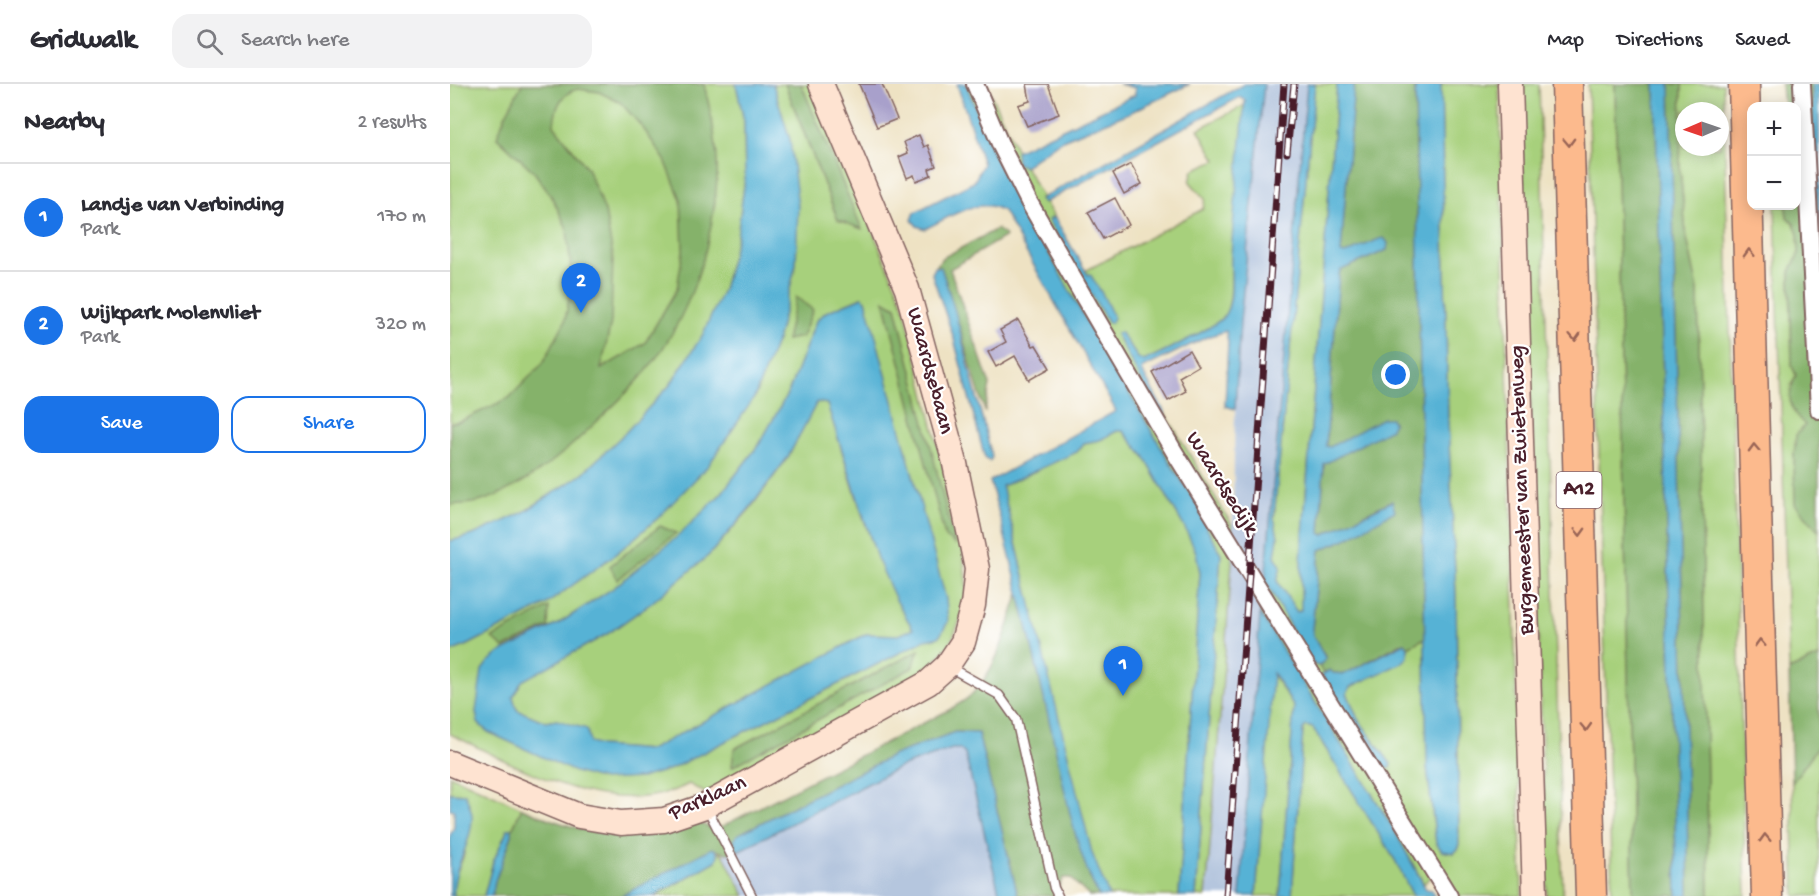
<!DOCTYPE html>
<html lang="en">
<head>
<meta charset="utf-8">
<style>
	:root { --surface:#fff; --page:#f2f2f3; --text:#2b2b33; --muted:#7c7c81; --line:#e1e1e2; --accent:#1a73e8 }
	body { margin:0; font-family:"Gochi Hand",sans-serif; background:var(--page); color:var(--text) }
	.controls { position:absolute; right:18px; top:18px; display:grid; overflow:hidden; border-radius:12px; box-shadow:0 3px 15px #0003 }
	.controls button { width:54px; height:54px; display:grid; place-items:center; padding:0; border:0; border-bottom:2px solid var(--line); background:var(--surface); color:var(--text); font:30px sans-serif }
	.compass { position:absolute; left:1225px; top:18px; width:54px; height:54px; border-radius:50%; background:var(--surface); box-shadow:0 3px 15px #0003; rotate:268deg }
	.you { position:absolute; left:946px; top:291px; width:21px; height:21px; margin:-15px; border:4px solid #fff; border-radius:50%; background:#1a73e8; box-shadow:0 0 0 9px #1a73e833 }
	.badge { display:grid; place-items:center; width:39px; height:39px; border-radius:50%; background:var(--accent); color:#fff; font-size:20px; font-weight:700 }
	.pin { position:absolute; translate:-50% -50px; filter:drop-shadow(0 2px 3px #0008) }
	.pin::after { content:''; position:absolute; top:32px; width:21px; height:18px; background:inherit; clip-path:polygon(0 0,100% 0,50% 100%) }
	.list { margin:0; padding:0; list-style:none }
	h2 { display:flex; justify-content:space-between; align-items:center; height:78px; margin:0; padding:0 24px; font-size:26px }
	h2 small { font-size:20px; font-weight:400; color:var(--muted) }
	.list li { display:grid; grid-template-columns:39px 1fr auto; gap:18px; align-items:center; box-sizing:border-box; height:108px; padding:0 24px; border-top:2px solid var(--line) }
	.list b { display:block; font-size:22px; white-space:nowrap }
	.list p { margin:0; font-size:20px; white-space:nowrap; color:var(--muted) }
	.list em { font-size:20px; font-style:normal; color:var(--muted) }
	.actions { display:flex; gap:12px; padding:18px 24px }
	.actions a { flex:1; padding:14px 0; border:2px solid var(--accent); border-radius:18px; text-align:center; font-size:21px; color:var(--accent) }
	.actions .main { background:var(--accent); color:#fff }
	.icon { flex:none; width:33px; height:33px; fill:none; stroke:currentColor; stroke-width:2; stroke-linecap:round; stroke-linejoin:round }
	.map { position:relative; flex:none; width:1369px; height:812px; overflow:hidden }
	header { display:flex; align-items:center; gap:36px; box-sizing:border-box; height:84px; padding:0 30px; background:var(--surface); border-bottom:2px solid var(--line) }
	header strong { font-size:28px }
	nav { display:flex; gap:33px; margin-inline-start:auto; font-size:21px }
	.search { width:420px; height:54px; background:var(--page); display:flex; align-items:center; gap:15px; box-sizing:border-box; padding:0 21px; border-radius:18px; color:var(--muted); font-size:22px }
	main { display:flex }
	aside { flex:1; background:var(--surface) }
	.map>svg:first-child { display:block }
</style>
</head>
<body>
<header>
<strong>Gridwalk</strong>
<div class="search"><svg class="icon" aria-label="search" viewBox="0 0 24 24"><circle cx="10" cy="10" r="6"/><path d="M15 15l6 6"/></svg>Search here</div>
<nav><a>Map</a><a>Directions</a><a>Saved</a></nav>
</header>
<main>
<aside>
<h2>Nearby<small>2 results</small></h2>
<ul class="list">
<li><span class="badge">1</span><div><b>Landje van Verbinding</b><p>Park</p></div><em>170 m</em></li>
<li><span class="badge">2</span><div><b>Wijkpark Molenvliet</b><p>Park</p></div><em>320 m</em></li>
</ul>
<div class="actions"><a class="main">Save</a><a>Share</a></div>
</aside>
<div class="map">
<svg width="1369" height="812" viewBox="0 0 1369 812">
	<rect width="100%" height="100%" fill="#fff"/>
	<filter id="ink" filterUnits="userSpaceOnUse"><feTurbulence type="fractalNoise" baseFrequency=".0167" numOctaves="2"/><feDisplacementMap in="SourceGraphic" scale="12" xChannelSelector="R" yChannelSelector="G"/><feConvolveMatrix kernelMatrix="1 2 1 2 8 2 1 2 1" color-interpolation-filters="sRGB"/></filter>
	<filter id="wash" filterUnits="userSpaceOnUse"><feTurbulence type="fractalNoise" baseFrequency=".008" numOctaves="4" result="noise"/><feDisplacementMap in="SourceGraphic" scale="24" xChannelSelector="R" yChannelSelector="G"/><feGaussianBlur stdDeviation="1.35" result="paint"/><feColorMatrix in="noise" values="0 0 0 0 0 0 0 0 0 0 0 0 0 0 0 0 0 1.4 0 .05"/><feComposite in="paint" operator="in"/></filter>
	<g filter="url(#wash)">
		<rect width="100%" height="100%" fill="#eee2c3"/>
		<!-- industrial -->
		<g fill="#b5c6de">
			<path d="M814,0H857L815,497L810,529L790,812H756L782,478L785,325L790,238Z"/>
			<path d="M502,665H511L515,670L550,812H295L273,770L285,769L450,683Z"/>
		</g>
		<!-- green -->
		<g fill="#a7d07b" stroke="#787853" stroke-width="1.5" fill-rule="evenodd">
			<path d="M0,0H286L294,37L295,95L287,153L273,206L252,252L220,301L175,349L131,391L74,428L23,451L0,457Z"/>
			<path d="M323,0H335L388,136L411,144L351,0H361L453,219L512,460L517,506L513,529L500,560L485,577L462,599L255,709L239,700C161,740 71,683 0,650V568L18,561L95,521L167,469L208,434L304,314L328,253L346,180L340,56ZM411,213L416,216L489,553L475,556L221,685L26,628L51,568L108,540L162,505L228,452L271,410L310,359L339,307L366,237L376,228ZM434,217L446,223L504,460ZM468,567L462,584L284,665Z"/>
			<path d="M516,0H536L567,67L568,75L573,83L575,82L592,113L590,114L593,119L595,118L604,133L599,136L638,191L635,187L753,125L755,115L740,98L743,86L766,76L748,45L795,21C790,71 786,120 782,169C780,185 784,219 774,232C765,245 710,268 694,277L688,274L670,248L711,331L715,329L782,441V478L756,812H746L771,470L755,441L747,420L726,388L643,249L545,73Z"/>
			<path d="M865,0H887L851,477L852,526L847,529L827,497L831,482L825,472L828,453L824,434Z"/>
			<path d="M991,0H1049L1072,812H1007L990,781L974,800L943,744L810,529L815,497L861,580L869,582L873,589L872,591L880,609L941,680L908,635L897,609L900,603L958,573V563L975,554L977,683L986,759L992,767L1004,769L1009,764L1006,510L998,337Z"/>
			<path d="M1070,0H1089L1113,812H1097Z"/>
			<path d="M1138,0H1165L1183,812H1162Z"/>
			<path d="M1232,0H1273L1296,812H1259L1248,206L1236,150L1230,85ZM1234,27H1270V63H1234Z"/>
			<path d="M1325,122H1336L1337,133L1344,140L1348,150L1349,169L1340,188L1342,282L1346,291L1341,301L1355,341L1344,371L1345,419L1369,447V573L1339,586Z"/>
			<path d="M367,318L377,319C402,396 421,476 463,545L449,551L416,550L200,666L150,662L140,659L107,636L96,638L67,626L63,613L71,597L157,550L200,520L259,471L300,425L338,373Z"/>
			<path d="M667,347H673L694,372L736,446L746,468L750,489L729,812H659C635,764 626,707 613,655C593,570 573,486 552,402L627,368L634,359L650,356Z"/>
			<path d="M822,589L844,623L830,812H806Z"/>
			<path d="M856,642L863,644L945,776L963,812H842L853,645Z"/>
			<path d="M1369,661V812H1345L1342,699Z"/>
			<path d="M0,691L72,724L62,745H58L43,778L34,812H4L2,800L14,771L15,710L0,709Z"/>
			<path d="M268,768L273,770L295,812H205L266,777Z"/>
		</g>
		<!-- forest -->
		<g fill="#85b26b" stroke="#68684b" stroke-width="1.5" fill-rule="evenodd">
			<path d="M72,0H254C261,28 269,66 267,95C263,161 240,232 198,285C180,307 158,327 137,347C108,375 71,404 32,417C22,420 10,420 0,421V339L11,337L59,314L93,279L115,237L122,197L117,145L103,115L84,88L47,53L55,32ZM128,5L149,8L171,19L193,44L215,76L231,116L233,167L227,205L195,259L151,285L161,238L163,172L155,127L137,84L104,41C105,25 110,9 128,5Z"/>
			<path d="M335,0H351L412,145L388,136Z"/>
			<path d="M904,0H965L975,554L958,563L955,559L950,560L895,590L883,589L880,586L873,589L869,582L876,574L863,552L862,545L870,466L896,455L915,443L941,417L873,451L870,449L874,380L940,345L943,339L880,363L876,362L889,190L891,186L937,166L934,154L895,170L891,169Z"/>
			<path d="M1165,0H1205L1227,812H1183Z"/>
			<path d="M1220,0H1232L1230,85L1236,150L1248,206L1259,812H1239Z"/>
			<path d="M1331,0H1362L1369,185V447L1345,420L1344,371L1346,351L1355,341C1337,324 1337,313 1346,291L1342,282L1340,188L1349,169L1348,150L1344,140L1337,133L1336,122H1346V22H1336L1332,13Z"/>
			<path d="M547,145L556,152L500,185L540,301L535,327C519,279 507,231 491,184L487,181L492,174Z"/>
			<path d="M346,213L363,226L352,253L336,256Z"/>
			<path d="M434,216L446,223L505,460L495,453Z"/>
			<path d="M210,442L226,449L167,496L160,482Z"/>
			<path d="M569,509L622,731L640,794L649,812H639L620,794H613L604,812H568L528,649L505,648L444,671L287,751L284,756L287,766H290C278,772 272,768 262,764L171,812H42L45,797L62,751V745L72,724C121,745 162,758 216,747C227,745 237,743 247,738L258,743H271L499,626C506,621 516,617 522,610C548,584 557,543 569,509Z"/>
			<path d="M99,523L98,543L54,564L42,554Z"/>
			<path d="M469,566L462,584L282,683L284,665Z"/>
			<path d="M1369,573V661L1342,699L1339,586Z"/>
		</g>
		<!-- water -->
		<g fill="#57b2d5" stroke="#506880" stroke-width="1.5" fill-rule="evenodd">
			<path d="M286,0H323L340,56L348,122L346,180L328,253L304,314L258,382L208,434L167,469L95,521L18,561L0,568V457L23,451L74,428L131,391L175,349L220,301L252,252L273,206L287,153L295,95L294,37Z"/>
			<path d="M507,0H516L545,73L643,249L726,388L747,420L755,441L771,470L746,812H729L750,489L746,468L736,446L694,372L673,347H667L650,356L634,359L627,368L552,402L642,769L659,812H649C622,762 612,688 598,632C580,554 562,475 540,397L666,327L553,127C529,111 497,135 475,145L467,142L462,136L465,128L524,98L533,80Z"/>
			<path d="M669,0H740L679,29L610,57L573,83L570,80L567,81L566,67L685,11V4Z"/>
			<path d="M794,0H814L790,238L785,325L775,322L778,258L776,247L757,253L693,284L692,287L715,329L711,332L666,250L670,248L688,274L694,277C710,269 766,244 774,232C785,217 780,190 781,173C784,120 790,68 795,16L790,13L601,115L593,119L590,115Z"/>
			<path d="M857,0H865L824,434L828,453L825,472L831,482L827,497L847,528L851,526V477L887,0H904L891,169L895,170L929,155L934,154L938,159L937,166L891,186L889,190L876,362L880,363L933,334H941L943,339L941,345L874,380L870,449L873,451L942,417L945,427L896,455L870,466L862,545L863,552L876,575L869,582L861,580L815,497Z"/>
			<path d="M965,0H991L998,337L1006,510L1009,764L1004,769L992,767L986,759L977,683Z"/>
			<path d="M1205,0H1220L1239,812H1227Z"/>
			<path d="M1362,0H1369V185Z"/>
			<path d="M604,133L638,191L640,190L653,211L664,234L661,239H658L598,136Z"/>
			<path d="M485,183H491L505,227L542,373L540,377L535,375L504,255L482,190Z"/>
			<path d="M412,213L416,216L496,515L498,538L489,553L475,556L221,685L191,694L153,696L125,688L38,648L28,639L26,628L32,586L38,578L51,568L108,540L162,505L228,452L271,410L310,359L339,307L366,237L376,228ZM367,318L377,320L427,474L446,516L463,545L449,551L416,550L200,666L150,662L140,659L137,645L107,636L96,638L67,626L63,613L72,597L157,550L200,520L259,471L299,425L338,373Z"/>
			<path d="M810,529L943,744L976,805L982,806L984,812H963L945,776L863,644L856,642L853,645L842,812H830L844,623L823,589L806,812H790Z"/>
			<path d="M955,559L958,563V573L952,579L900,603L897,609L908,635L941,680L940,684L933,685L925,679L871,591L880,586L883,589L895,590Z"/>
			<path d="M505,648L528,649L568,812H550L515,670L510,665H502L450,683L290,766H287L284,756L287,751L444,671Z"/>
			<path d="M0,709L15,710C18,717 22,726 22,733C22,760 1,787 4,812H0V752L4,743V726L0,725Z"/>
			<path d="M58,745H62V751L45,797L42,812H34L43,778Z"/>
			<path d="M262,764L266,766L268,771L266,777L204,812H171Z"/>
		</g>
		<g id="blocks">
			<!-- building -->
			<g fill="#a8a0cb">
				<path d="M409,0H432L447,35L427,43Z"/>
				<path d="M577,0H598L609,30L577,42L568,21L580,17Z"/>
				<path d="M469,51L474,63L478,61L486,82L479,85L481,91L466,97L464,91L457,94L449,73L458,69L454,58Z"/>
				<path d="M681,80L692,100L674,110L663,89Z"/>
				<path d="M665,114L679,141L653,155L638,128Z"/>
				<path d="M568,236L583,262L586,261L600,284L579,296L565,272L546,283L538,268L556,258L550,246Z"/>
				<path d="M739,266L748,282L729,293L736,307L718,317L702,288Z"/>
			</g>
		</g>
	</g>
	<g filter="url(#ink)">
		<use href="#blocks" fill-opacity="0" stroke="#836360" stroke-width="1.5"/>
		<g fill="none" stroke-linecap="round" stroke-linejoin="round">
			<defs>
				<g id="lane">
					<path d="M499,583L549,611L566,635L604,804L608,812"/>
					<path d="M257,724L302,812"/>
				</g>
				<g id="street">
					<path d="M525,0L551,62L579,118L632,210L725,369L999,812"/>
					<path d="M1352,0L1369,326"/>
				</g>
				<g id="secondary">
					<path d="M1060,0L1085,812"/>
					<path d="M0,679L129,732L171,739L214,736L255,722L478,599L497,582L513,558L523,521L527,485L504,375L457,205L371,0"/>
				</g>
				<g id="highway">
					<path d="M1117,0L1141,812"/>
					<path d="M1294,0L1317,812"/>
				</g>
			</defs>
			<!-- lane casing -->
			<use href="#lane" stroke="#836360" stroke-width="11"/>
			<!-- street casing -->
			<use href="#street" stroke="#836360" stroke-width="20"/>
			<!-- secondary casing -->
			<use href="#secondary" stroke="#836360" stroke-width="27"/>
			<!-- highway casing -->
			<use href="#highway" stroke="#836360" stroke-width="33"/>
			<!-- lane -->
			<use href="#lane" stroke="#fff" stroke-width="8"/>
			<!-- street -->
			<use href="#street" stroke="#fff" stroke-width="16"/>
			<!-- secondary -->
			<use href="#secondary" stroke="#fee3d1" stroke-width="24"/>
			<!-- highway -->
			<use href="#highway" stroke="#fcba8d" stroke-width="30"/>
			<defs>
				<g id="rail">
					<path d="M837,69L844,0"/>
					<path d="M776,812L834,0"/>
				</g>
			</defs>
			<!-- rail casing -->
			<use href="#rail" stroke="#4a1f2b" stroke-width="7"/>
			<!-- rail -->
			<use href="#rail" stroke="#fff" stroke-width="4.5" stroke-dasharray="14" stroke-linecap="butt"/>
		</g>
		<!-- one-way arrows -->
		<defs><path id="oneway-chevron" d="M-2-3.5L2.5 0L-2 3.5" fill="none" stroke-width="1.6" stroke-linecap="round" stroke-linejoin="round" transform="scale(1.5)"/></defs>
		<g stroke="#9a6557">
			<use href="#oneway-chevron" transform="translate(1119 58) rotate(88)"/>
			<use href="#oneway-chevron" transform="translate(1299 169) rotate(-92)"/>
			<use href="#oneway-chevron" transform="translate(1125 253) rotate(88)"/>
			<use href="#oneway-chevron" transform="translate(1304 364) rotate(-92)"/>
			<use href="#oneway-chevron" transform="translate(1130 448) rotate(88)"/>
			<use href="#oneway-chevron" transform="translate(1310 559) rotate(-92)"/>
			<use href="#oneway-chevron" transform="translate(1136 643) rotate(88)"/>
			<use href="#oneway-chevron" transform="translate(1315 754) rotate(-92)"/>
		</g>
	</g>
	<g text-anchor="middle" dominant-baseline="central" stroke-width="4.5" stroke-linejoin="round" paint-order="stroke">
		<!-- shield labels -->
		<rect fill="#fff" stroke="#80626b" stroke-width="1.5" x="1106.5" y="388" width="45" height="36" rx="4.5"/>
		<g font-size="21" font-weight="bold" fill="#4a1f2b">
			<text x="1129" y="406">A12</text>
		</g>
		<!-- street labels -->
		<g font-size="22" fill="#4a1f2b" stroke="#fff">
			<text transform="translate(479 287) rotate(75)">Waardsebaan</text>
			<text transform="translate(771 400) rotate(58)">Waardsedijk</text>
			<text transform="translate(1073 406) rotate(-92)">Burgemeester van Zwietenweg</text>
			<text transform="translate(258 715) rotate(-24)">Parklaan</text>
		</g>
	</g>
</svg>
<div class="controls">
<button>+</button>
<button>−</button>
</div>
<svg class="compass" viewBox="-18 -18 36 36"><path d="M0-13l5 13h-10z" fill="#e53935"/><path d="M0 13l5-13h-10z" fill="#7c7c81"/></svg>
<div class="you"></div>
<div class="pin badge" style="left:673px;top:612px">1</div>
<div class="pin badge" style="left:131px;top:229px">2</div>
</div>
</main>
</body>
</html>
